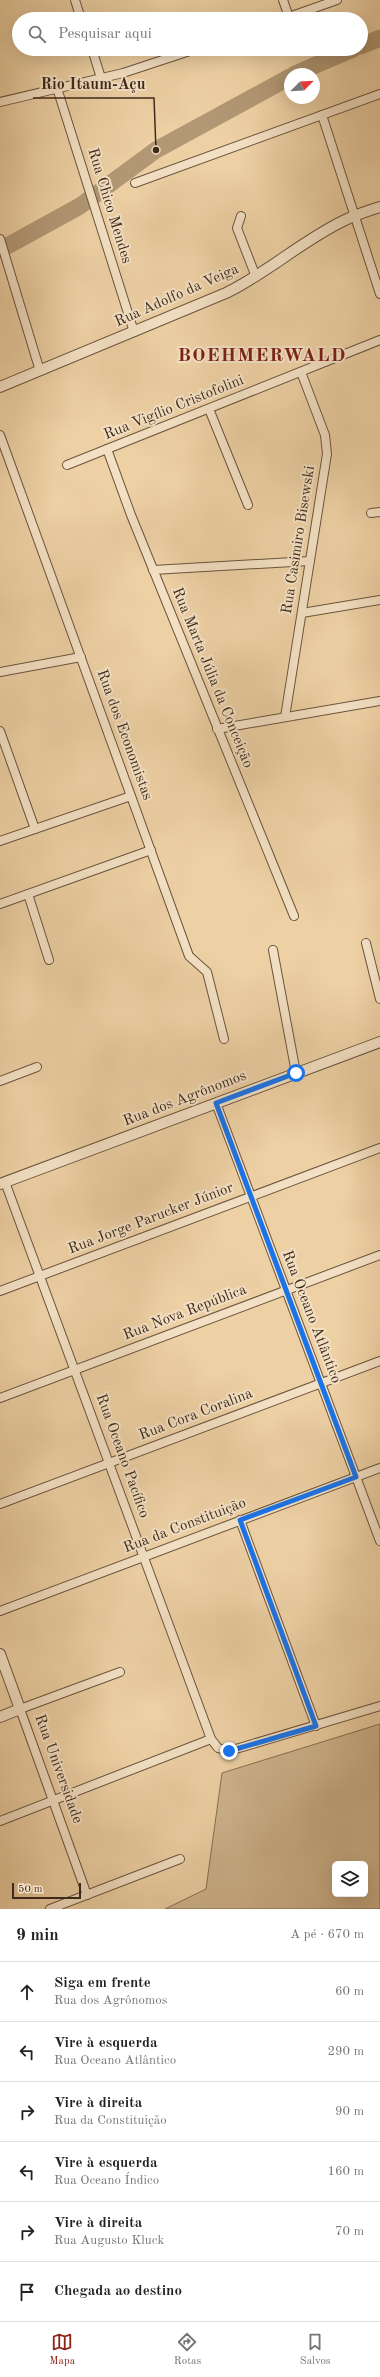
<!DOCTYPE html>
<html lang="pt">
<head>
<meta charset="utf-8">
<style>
	:root { --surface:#fff; --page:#f2f2f2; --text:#222; --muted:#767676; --line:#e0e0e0; --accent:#8f2418 }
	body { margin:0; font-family:"Old Standard TT",serif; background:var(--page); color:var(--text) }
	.controls { position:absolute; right:12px; bottom:12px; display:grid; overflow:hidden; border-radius:6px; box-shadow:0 4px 16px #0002 }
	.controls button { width:36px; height:36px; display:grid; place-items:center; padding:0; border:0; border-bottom:1px solid var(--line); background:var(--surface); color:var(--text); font:20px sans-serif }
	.compass { position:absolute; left:284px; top:68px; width:36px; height:36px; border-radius:50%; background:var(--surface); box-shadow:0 4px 16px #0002; rotate:66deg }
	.scale { position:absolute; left:12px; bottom:10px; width:69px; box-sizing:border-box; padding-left:4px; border:2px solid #3e2a1a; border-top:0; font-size:11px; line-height:14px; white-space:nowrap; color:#3e2a1a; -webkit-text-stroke:3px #f3e0c4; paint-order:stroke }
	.stop { position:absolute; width:12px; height:12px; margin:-9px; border:3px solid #1a73e8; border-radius:50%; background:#fff }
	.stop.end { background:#1a73e8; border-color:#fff; box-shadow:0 1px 4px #0008 }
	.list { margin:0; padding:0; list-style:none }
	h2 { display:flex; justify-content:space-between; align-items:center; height:52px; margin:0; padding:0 16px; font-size:17px }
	h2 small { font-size:13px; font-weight:400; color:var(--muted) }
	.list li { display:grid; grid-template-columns:26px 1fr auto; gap:12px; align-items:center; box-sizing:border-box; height:60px; padding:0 16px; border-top:1px solid var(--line) }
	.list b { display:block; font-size:15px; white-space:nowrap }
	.list p { margin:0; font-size:13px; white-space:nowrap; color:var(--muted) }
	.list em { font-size:13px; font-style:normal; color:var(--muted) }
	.icon { flex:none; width:22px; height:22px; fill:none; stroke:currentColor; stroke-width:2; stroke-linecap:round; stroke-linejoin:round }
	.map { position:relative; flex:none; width:380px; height:1909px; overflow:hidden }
	.search { position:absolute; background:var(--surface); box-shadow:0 4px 16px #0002; left:12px; right:12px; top:12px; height:44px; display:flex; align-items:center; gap:10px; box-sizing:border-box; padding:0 14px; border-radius:22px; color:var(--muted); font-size:15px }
	.sheet { height:412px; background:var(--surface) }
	nav { display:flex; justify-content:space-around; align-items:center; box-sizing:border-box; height:56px; border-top:1px solid var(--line); background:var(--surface); font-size:11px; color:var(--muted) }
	nav a { display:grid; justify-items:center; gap:2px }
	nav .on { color:var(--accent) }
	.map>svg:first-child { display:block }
</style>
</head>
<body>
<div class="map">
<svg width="380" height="1909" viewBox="0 0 380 1909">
	<rect width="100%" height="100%" fill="#edd0a4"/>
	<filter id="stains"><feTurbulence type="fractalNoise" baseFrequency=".005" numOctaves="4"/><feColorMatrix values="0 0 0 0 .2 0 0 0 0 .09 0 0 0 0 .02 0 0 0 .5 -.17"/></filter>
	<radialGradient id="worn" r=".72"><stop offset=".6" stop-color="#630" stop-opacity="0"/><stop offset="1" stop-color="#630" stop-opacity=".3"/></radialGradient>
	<!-- green -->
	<path fill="#cfb48d" stroke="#866f54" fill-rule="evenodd" d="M380,1724V1909H165L206,1889L222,1773ZM335,1864H365V1894H335Z"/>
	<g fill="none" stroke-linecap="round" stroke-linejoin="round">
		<!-- river -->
		<g stroke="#b29875" stroke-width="17">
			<path d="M361,46L380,38"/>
			<path d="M295,74L353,49"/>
			<path d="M0,250L80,206L156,150L290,77"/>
		</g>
		<defs>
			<g id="minor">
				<path d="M75,0L81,19"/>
				<path d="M283,0L289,17"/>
				<path d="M283,19L337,0"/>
				<path d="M92,49L101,78"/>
				<path d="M57,88L134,332"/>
				<path d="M0,102L123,73L196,49"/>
				<path d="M322,115L380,294"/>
				<path d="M135,183L380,94"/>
				<path d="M241,216L237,228L256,277"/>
				<path d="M0,239L40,371"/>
				<path d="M209,409L248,505"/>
				<path d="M0,435L189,956L207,972L224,1039"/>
				<path d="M107,449L131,515L294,916"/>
				<path d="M67,465L380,340"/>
				<path d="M371,513L380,512"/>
				<path d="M153,570L310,561"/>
				<path d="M302,613L380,600"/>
				<path d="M0,672L81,657"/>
				<path d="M285,717L327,454L325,435L301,372"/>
				<path d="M217,729L380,701"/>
				<path d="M0,731L35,829"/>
				<path d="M0,841L131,796"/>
				<path d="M28,894L49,960"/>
				<path d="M0,904L151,850"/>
				<path d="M366,943L380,999"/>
				<path d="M273,950L296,1073"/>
				<path d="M0,1081L37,1067"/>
				<path d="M216,1103L380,1541"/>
				<path d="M5,1182L211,1739L218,1748L229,1751L380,1706"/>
				<path d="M0,1291L380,1148"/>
				<path d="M0,1398L380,1255"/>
				<path d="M0,1504L380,1361"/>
				<path d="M240,1520L316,1726"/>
				<path d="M0,1611L380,1468"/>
				<path d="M0,1821L211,1739"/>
				<path d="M87,1895L20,1709L120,1672"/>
				<path d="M50,1909L180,1859"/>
			</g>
			<g id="tertiary">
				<path d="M0,387L226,293C267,273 302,241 343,221C355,215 367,211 380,207"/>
				<path d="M0,1184L380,1042"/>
				<path d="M0,1654L20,1709L0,1717"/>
			</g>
		</defs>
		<!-- minor casing -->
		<use href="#minor" stroke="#6a543c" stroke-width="10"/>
		<!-- tertiary casing -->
		<use href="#tertiary" stroke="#6a543c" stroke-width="12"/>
		<!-- minor -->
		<use href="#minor" stroke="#f3e0c4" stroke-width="8"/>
		<!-- tertiary -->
		<use href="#tertiary" stroke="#f3e0c4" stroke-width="10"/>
	</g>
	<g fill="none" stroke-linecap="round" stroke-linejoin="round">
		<!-- route -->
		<path stroke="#1a73e8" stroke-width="5" d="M229,1751L316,1726L240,1520L356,1477L216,1103L296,1073"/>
	</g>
	<g text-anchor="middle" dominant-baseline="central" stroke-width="4" stroke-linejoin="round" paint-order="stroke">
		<!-- street labels -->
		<g font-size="15" fill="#3e2a1a" stroke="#f3e0c4">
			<text transform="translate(109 206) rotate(73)">Rua Chico Mendes</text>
			<text transform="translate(177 296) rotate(-24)">Rua Adolfo da Veiga</text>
			<text transform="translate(174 408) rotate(-22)">Rua Vigílio Cristofolini</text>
			<text transform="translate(299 540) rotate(-81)">Rua Casimiro Bisewski</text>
			<text transform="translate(212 678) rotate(68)">Rua Marta Júlia da Conceição</text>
			<text transform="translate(124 735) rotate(70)">Rua dos Economistas</text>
			<text transform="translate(185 1099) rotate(-21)">Rua dos Agrônomos</text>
			<text transform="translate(151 1219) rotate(-21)">Rua Jorge Parucker Júnior</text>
			<text transform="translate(185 1313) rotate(-21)">Rua Nova República</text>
			<text transform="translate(311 1317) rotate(69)">Rua Oceano Atlântico</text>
			<text transform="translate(196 1415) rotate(-21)">Rua Cora Coralina</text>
			<text transform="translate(122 1456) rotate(70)">Rua Oceano Pacífico</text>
			<text transform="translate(185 1526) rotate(-21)">Rua da Constituição</text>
			<text transform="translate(58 1769) rotate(70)">Rua Universidade</text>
		</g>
		<!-- district labels -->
		<g font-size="19" font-weight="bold" letter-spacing="1" fill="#7a1f14" stroke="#f3e0c4">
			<text x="262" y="356">BOEHMERWALD</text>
		</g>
	</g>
	<!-- callouts -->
	<path fill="none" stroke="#3e2a1a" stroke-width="1.5" d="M156 150L154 98H33"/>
	<circle fill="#3e2a1a" stroke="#f3e0c4" stroke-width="1.5" cx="156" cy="150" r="4"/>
	<g font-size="16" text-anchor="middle" font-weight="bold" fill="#3e2a1a" stroke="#f3e0c4" stroke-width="4" stroke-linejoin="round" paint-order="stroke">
		<text x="93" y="89">Rio Itaum-Açu</text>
	</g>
	<rect width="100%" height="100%" filter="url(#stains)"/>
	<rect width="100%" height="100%" fill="url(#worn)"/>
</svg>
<div class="controls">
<button><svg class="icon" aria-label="layers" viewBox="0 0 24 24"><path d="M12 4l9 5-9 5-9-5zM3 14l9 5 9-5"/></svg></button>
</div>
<svg class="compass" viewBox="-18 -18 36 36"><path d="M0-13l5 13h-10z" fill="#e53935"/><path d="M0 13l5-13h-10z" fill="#767676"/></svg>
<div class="scale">50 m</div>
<div class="stop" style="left:296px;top:1073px"></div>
<div class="stop end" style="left:229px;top:1751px"></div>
<div class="search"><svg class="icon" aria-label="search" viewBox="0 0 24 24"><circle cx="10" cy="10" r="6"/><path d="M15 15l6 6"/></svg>Pesquisar aqui</div>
</div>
<section class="sheet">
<h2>9 min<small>A pé · 670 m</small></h2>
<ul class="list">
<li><svg class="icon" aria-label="ahead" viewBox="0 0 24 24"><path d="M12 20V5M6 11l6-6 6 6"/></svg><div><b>Siga em frente</b><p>Rua dos Agrônomos</p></div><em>60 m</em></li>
<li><svg class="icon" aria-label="left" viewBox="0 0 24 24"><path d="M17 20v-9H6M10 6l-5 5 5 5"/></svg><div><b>Vire à esquerda</b><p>Rua Oceano Atlântico</p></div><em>290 m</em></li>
<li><svg class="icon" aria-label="right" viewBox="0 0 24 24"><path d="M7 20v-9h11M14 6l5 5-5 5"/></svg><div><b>Vire à direita</b><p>Rua da Constituição</p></div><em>90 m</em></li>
<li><svg class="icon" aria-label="left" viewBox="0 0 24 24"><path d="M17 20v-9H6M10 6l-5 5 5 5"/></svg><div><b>Vire à esquerda</b><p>Rua Oceano Índico</p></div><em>160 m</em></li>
<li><svg class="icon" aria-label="right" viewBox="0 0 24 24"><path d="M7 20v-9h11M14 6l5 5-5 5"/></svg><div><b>Vire à direita</b><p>Rua Augusto Kluck</p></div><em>70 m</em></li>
<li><svg class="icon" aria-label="arrive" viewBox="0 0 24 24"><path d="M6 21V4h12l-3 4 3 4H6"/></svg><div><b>Chegada ao destino</b></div></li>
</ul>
</section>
<nav>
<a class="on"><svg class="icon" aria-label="map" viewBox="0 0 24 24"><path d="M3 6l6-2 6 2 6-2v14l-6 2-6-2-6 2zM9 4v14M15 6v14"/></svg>Mapa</a>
<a><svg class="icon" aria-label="directions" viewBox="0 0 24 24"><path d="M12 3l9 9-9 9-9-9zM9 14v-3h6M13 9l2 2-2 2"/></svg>Rotas</a>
<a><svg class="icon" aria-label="saved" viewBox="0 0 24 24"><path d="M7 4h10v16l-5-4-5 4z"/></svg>Salvos</a>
</nav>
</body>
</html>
